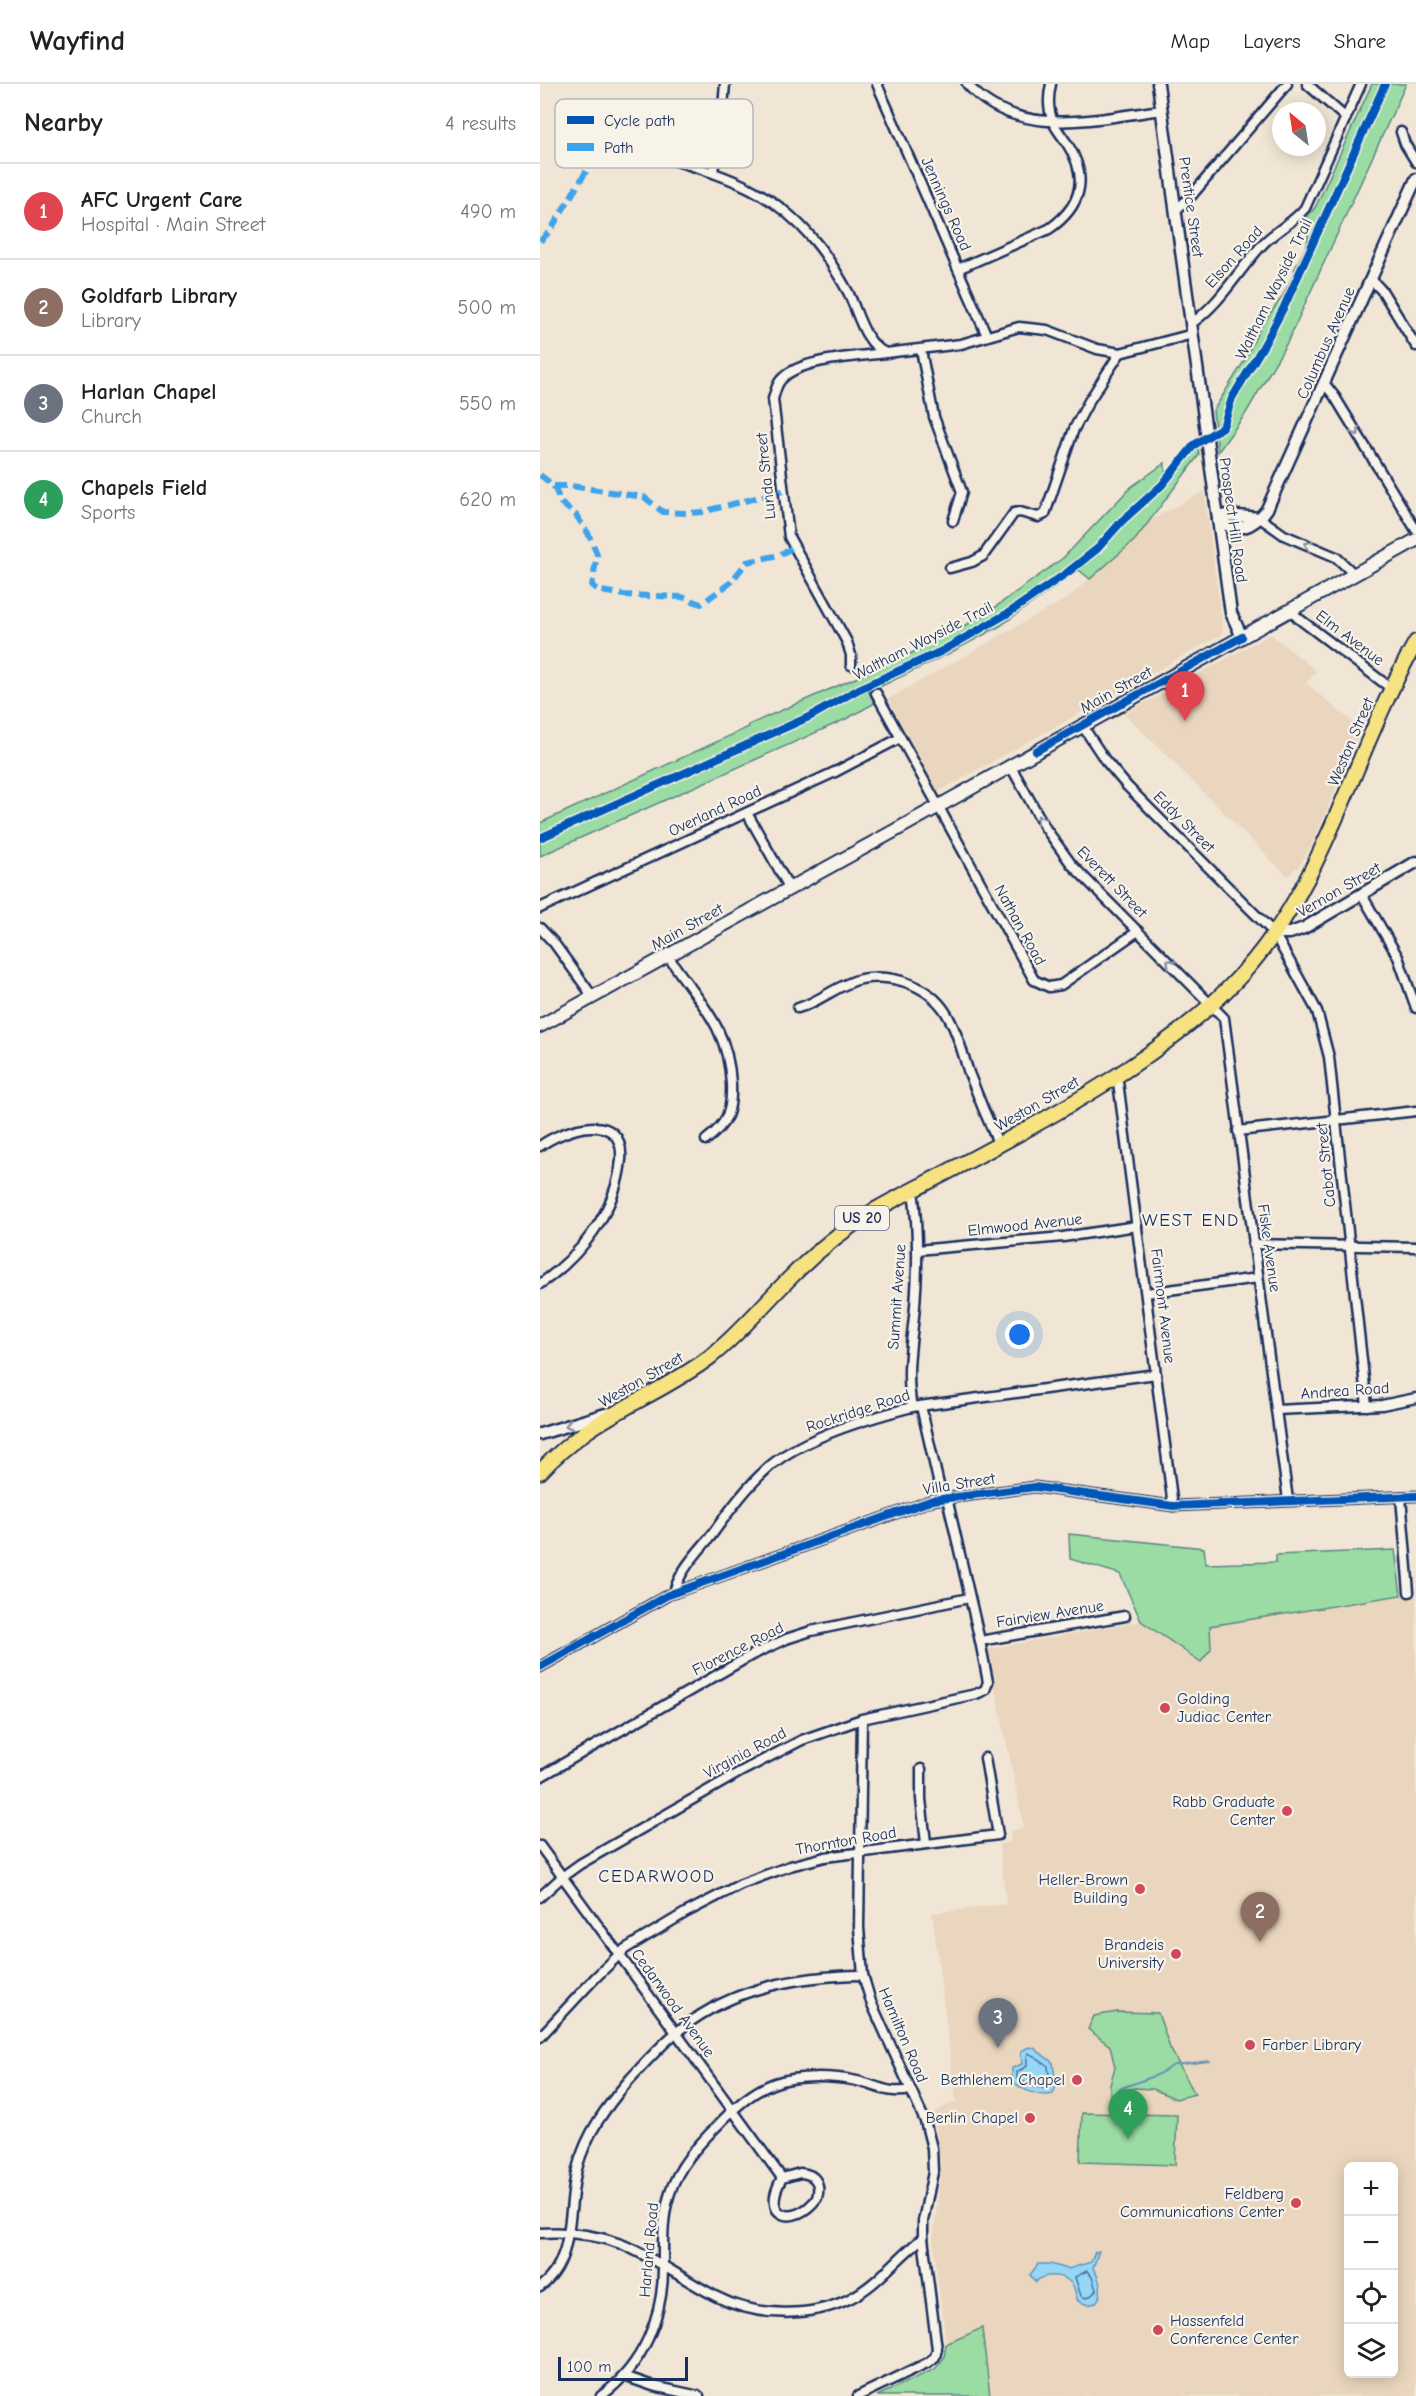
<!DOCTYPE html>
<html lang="en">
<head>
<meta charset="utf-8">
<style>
	:root { --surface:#fff; --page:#f6f6f6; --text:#202124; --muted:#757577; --line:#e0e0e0; --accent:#2563eb }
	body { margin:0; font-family:"Comic Neue",sans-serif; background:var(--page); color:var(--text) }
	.controls { position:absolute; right:18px; bottom:18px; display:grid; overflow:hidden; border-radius:9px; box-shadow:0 3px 15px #0003 }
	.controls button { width:54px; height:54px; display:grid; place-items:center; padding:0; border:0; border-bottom:2px solid var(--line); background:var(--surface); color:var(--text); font:30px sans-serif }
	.compass { position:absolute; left:732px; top:18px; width:54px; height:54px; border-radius:50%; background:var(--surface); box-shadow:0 3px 15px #0003; rotate:330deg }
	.scale { position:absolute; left:18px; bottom:15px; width:130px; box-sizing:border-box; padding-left:6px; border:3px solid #1b2f5e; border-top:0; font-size:16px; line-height:21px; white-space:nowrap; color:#1b2f5e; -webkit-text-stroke:4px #f7f3e8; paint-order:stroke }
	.you { position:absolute; left:480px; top:1251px; width:21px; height:21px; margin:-15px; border:4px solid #fff; border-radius:50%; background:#1a73e8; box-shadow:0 0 0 9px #1a73e833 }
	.badge { display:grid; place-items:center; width:39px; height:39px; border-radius:50%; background:var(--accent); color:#fff; font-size:20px; font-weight:700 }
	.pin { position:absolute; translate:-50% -50px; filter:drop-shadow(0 2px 3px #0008) }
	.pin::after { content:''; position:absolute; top:32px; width:21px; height:18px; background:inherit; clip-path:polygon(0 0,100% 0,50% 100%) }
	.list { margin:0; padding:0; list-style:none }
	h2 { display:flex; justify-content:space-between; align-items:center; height:78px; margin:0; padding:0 24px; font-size:26px }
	h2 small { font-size:20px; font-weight:400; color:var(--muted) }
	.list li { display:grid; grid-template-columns:39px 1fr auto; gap:18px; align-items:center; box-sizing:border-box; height:96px; padding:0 24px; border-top:2px solid var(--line) }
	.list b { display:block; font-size:22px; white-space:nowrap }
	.list p { margin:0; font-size:20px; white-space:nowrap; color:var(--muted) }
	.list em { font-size:20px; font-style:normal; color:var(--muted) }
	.icon { flex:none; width:33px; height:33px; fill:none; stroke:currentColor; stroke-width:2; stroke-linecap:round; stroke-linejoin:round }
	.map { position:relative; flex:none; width:876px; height:2312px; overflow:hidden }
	header { display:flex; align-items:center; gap:36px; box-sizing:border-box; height:84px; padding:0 30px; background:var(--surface); border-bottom:2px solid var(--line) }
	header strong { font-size:28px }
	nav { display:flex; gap:33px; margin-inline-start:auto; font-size:21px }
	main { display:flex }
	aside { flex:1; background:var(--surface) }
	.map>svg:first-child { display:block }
</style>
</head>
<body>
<header>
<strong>Wayfind</strong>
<nav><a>Map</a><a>Layers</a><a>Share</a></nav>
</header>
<main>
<aside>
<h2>Nearby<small>4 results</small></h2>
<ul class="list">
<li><span class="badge" style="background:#e0444e">1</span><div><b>AFC Urgent Care</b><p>Hospital · Main Street</p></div><em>490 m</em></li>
<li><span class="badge" style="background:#8d6e63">2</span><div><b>Goldfarb Library</b><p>Library</p></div><em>500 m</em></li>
<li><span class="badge" style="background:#6b7280">3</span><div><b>Harlan Chapel</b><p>Church</p></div><em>550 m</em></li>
<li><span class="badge" style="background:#2e9e5b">4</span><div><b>Chapels Field</b><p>Sports</p></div><em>620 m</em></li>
</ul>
</aside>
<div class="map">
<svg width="876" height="2312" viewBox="0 0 876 2312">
	<rect width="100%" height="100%" fill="#f1e6d5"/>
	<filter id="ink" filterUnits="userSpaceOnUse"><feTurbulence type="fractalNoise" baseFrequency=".0167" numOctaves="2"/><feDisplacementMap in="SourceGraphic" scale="12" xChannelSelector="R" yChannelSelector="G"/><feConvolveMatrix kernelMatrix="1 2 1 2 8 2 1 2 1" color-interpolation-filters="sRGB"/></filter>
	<g filter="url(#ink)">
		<!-- built -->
		<g fill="#ead6be" fill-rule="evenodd">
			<path d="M664,407L683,545L681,551L398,708L348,615L527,514L595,456L611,436Z"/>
			<path d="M731,550L776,587L766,599L821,645L773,759L758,784L756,783L750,791L745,790L585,630Z"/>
			<path d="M858,1476L861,1511L876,1510V2312H450L442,2245L406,2260L393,2157L401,2084L394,2028L416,2017L392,1829L466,1820L459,1760L471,1758L470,1747L484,1744L447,1565L601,1537L661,1578L671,1565L666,1480ZM808,2082H854V2290H808Z"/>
		</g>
		<!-- green -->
		<g fill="#9bdca5" stroke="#5b8682" stroke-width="1.5">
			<path d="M832,0H866L748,257L706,329L678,368L673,327L703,279L720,244L742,213L755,187L754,186C761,171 776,153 763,139L776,122Z"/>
			<path d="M657,354L659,371L595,456L550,495L539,486L460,542L408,570L329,608L335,619L306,635L0,772V739L209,643L208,641L366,572L443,532L523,474L591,403L625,379V390L627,392Z"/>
			<path d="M529,1450L664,1464L666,1480L736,1478V1471L855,1466L861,1511L670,1542L671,1565L661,1578L601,1537L580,1490L530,1475Z"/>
			<path d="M577,1928L618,1929L630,1964L655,2010L636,2015L613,2005L594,2004L581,2010L576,2017L570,2016V2001L575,1983L570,1962L548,1945L554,1932Z"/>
			<path d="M542,2029L637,2031L635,2081L540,2078Z"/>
			<path d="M442,2244L450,2312H337L395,2285L404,2274L406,2260Z"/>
		</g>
		<!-- water -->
		<g fill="#94d7f6" stroke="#6494b9" stroke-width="1.5">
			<path d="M489,1963L494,1964L513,1979L516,2002L513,2010C500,2014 482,2006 472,1997V1984L482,1980L481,1967Z"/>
			<path d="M559,2167L553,2184C565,2201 564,2230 538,2217C535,2212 536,2204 531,2199C523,2190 503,2189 496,2198L490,2191L498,2180H510L528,2185L551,2178L555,2168Z"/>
		</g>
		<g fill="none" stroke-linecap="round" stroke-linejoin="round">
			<!-- shore -->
			<g stroke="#4b729b" stroke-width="1.5">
				<path d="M489,1969L508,1982L510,2001L508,2005L491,2002L477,1994V1988L487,1982V1972Z"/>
				<path d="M547,2187L552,2193L556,2206L552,2211L546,2214L541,2212L535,2193Z"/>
			</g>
			<!-- stream -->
			<path stroke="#6494b9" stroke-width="2" d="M572,2013L579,2005L617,1991L634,1981L670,1977"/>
			<defs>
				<g id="minor">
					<path d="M337,0L447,252"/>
					<path d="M427,0C477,57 558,34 622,26"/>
					<path d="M767,0L806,34"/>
					<path d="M861,48L865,60L876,78"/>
					<path d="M114,70C179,91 226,100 273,155C287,171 298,190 308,208C318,228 324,260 346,269L421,260L479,243L507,246L557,265L580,269L653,250"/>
					<path d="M173,87L182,35L185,0"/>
					<path d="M636,126L652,111L747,0"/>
					<path d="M418,185L509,145C541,123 549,94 528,61C521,50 512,41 510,28C508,19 509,9 511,0"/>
					<path d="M831,195L843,208L876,262"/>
					<path d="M652,239C681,219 699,185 723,160C736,146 753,139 765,124L821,0"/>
					<path d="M381,266L394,333L422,408L413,437"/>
					<path d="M784,299L795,313L876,446"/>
					<path d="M720,434L744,451L796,473L814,490"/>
					<path d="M410,484L432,478L443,472L474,429L480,428L498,433L505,430L534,345L549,317L580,269"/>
					<path d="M751,526L758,534L852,605"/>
					<path d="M311,581V571L307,558L249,453L233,315C235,309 236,302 240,297C257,274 318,273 345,269"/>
					<path d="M336,609L494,896L509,903L521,901L598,847"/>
					<path d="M542,641L565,676L587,702L734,849L777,927L789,973L827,1322"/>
					<path d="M470,681L506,745L532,781L684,934L748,1416"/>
					<path d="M207,729L250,805"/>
					<path d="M822,811L858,873L876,924"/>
					<path d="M0,824L297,687L360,654"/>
					<path d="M0,844L14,859L53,913"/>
					<path d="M128,872C158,918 188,940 191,1000C192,1027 188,1039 166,1056"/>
					<path d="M258,924C280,918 298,900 321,895C356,889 394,903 410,936C419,953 423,971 429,989C438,1013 448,1037 459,1061"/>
					<path d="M577,990L633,1422"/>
					<path d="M698,1047L876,1027"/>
					<path d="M0,1062C23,1045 85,1024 81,1076C76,1127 41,1172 0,1200"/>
					<path d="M713,1160L876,1163"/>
					<path d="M377,1166L523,1153L597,1142"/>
					<path d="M606,1209L718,1194"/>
					<path d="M381,1322L402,1414"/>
					<path d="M372,1323C365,1288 372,1257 375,1222C378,1184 378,1143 373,1106"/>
					<path d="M736,1326L842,1321L876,1314"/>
					<path d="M861,1413L869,1508"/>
					<path d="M134,1509C139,1487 157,1469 171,1452C189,1427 207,1402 230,1382C264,1353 329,1334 372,1323L616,1290"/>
					<path d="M440,1557L585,1532"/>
					<path d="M0,1583L128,1511L393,1416L495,1403L633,1422L876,1412"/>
					<path d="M381,1685V1715L386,1759"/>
					<path d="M0,1693L210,1572L246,1555L271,1547L429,1514"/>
					<path d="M0,1762L242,2094"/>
					<path d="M0,1813L22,1793L40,1780L200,1688L262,1656L322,1635L436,1610L445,1606L448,1598L440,1557L407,1414"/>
					<path d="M0,1953L55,1894L85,1865L145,1829L201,1800L250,1782L285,1773L458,1751L445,1674"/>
					<path d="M260,2089C276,2090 281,2100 277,2114C255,2144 219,2134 242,2094Z"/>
					<path d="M0,2149C28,2147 54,2150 81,2160C115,2174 144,2196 177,2213C216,2233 270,2234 309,2215C339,2200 357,2173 383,2154"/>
					<path d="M0,2203C36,2177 27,2124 37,2085C46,2049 67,2022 90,1995C106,1978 123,1958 142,1944C194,1903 259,1892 323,1891"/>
					<path d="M84,2292L113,2302L159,2312"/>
					<path d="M61,2312C103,2282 124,2232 123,2181C123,2157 122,2133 130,2109C138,2083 158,2061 177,2042C193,2025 212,2007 235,1999C258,1991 293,1992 317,1997C335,2001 350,2011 370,2006"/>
					<path d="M318,2312L387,2279L395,2273L397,2265L383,2154V2137L393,2088L392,2064L385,2037L331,1918L323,1891L319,1844L322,1635"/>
				</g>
				<g id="tertiary">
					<path d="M618,0L691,529L702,553"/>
					<path d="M678,436C681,437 684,439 687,441C702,449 718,438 727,425L876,95"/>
					<path d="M681,436L686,431L720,434"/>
					<path d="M734,849H750L764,844L876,778"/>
					<path d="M0,1350L69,1329"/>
				</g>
				<path id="secondary" d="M0,942C293,782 585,619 876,456"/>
				<path id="primary" d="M0,1388C14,1373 30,1359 47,1347C86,1320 132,1302 170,1273C198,1251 220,1224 245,1199C273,1170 303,1145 337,1125C363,1110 389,1098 415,1084C510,1034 631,969 703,889C788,795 814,666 876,558"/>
			</defs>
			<!-- minor casing -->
			<use href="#minor" stroke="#1b2f5e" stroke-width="13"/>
			<!-- tertiary casing -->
			<use href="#tertiary" stroke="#1b2f5e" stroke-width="15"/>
			<!-- secondary casing -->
			<use href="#secondary" stroke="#1b2f5e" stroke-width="16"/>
			<!-- primary casing -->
			<use href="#primary" stroke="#1b2f5e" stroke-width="18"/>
			<!-- minor -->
			<use href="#minor" stroke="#f7f3e8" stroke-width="8"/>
			<!-- tertiary -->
			<use href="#tertiary" stroke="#f7f3e8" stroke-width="10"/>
			<!-- secondary -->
			<use href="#secondary" stroke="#f7f3e8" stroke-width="12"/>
			<!-- primary -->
			<use href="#primary" stroke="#f7e281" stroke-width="14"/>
			<!-- quiet -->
			<g stroke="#3da3ed" stroke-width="6" stroke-dasharray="12 6" stroke-linecap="butt">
				<path d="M0,157L10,147L67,53"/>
				<path d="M0,391L14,402L21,419L36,431L48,449L57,470L52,502L61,507L84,511L142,513L161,520L190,499L207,478L239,471L254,463"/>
				<path d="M14,402H31L104,413L123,428L147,429L162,428L243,407"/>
			</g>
			<defs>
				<g id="cycleway">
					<path d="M496,667L702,553"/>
					<path d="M0,754L271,632L319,605L402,567L470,528L528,488L557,465L582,437L622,401L654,361L683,343L692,314L725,259L744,223L845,0"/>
					<path d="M0,1583L128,1511L393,1416L495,1403L633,1422L876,1412"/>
				</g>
			</defs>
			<!-- cycleway casing -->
			<use href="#cycleway" stroke="#f7f3e8" stroke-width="11"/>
			<!-- cycleway -->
			<use href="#cycleway" stroke="#0057b8" stroke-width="8"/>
		</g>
		<!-- one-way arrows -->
		<defs><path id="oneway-chevron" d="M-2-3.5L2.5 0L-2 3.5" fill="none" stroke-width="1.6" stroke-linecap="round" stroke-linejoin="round" transform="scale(1.5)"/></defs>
		<g stroke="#8991a3">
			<use href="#oneway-chevron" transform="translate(816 348) rotate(59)"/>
			<use href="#oneway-chevron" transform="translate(768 461) rotate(-158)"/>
			<use href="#oneway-chevron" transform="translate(500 735) rotate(-121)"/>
			<use href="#oneway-chevron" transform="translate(630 879) rotate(-135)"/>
			<use href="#oneway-chevron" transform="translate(29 1341) rotate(163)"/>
		</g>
	</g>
	<!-- markers -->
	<g fill="#d1495b" stroke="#f7f3e8" stroke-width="2">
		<circle cx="625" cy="1624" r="6"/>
		<circle cx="747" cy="1727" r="6"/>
		<circle cx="600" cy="1805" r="6"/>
		<circle cx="636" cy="1870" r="6"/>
		<circle cx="710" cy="1961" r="6"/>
		<circle cx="537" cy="1996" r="6"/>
		<circle cx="490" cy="2034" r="6"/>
		<circle cx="756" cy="2119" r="6"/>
		<circle cx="618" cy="2246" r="6"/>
	</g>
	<g text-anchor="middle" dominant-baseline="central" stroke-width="4.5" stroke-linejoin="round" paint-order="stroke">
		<!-- shield labels -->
		<rect fill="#f7f3e8" stroke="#5d6a87" stroke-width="1.5" x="295" y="1122" width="54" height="24" rx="4.5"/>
		<g font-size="15" font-weight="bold" fill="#1b2f5e">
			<text x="322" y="1134">US 20</text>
		</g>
		<!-- street labels -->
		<g font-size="16" fill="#1b2f5e" stroke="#f7f3e8">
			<text transform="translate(406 120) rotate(66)">Jennings Road</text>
			<text transform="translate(651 123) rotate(82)">Prentice Street</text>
			<text transform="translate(694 173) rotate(-48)">Elson Road</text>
			<text transform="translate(734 205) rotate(-64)">Waltham Wayside Trail</text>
			<text transform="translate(786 259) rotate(-66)">Columbus Avenue</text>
			<text transform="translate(226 392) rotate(-96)">Lunda Street</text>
			<text transform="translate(693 436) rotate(82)">Prospect Hill Road</text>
			<text transform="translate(810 554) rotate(37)">Elm Avenue</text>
			<text transform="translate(383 557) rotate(-27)">Waltham Wayside Trail</text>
			<text transform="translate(576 606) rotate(-29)">Main Street</text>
			<text transform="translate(811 658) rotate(-67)">Weston Street</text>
			<text transform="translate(175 727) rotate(-25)">Overland Road</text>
			<text transform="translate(644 738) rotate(45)">Eddy Street</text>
			<text transform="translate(572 798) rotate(46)">Everett Street</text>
			<text transform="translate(799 806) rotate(-30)">Vernon Street</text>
			<text transform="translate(480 841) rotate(61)">Nathan Road</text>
			<text transform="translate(147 843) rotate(-29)">Main Street</text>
			<text transform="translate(497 1020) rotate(-30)">Weston Street</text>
			<text transform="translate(786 1081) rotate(-96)">Cabot Street</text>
			<text transform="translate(485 1141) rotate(-6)">Elmwood Avenue</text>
			<text transform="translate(729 1164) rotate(82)">Fiske Avenue</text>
			<text transform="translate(357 1213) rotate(-86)">Summit Avenue</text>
			<text transform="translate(623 1222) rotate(83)">Fairmont Avenue</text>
			<text transform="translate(101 1296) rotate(-30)">Weston Street</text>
			<text transform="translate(805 1307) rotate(-4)">Andrea Road</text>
			<text transform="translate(318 1327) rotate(-18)">Rockridge Road</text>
			<text transform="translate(419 1400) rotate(-9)">Villa Street</text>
			<text transform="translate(510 1530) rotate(-9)">Fairview Avenue</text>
			<text transform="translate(198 1565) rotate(-27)">Florence Road</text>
			<text transform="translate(205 1669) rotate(-28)">Virginia Road</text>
			<text transform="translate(306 1757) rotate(-10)">Thornton Road</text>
			<text transform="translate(133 1919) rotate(54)">Cedarwood Avenue</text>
			<text transform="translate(363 1951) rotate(67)">Hamilton Road</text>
			<text transform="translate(109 2166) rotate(-85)">Harland Road</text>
		</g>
		<!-- poi labels -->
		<g font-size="16" fill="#1b2f5e" stroke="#f7f3e8" text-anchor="end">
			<text x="637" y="1615" text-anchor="start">Golding<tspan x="637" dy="18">Judiac Center</tspan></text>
			<text x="735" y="1718">Rabb Graduate<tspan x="735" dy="18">Center</tspan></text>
			<text x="588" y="1796">Heller-Brown<tspan x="588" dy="18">Building</tspan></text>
			<text x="624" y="1861">Brandeis<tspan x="624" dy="18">University</tspan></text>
			<text x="722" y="1961" text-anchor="start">Farber Library</text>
			<text x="525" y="1996">Bethlehem Chapel</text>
			<text x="478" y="2034">Berlin Chapel</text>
			<text x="744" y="2110">Feldberg<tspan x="744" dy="18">Communications Center</tspan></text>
			<text x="630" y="2237" text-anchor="start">Hassenfeld<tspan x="630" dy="18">Conference Center</tspan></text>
		</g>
		<!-- neighbourhood labels -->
		<g font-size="18" letter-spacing="1.5" fill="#1b2f5e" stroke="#f7f3e8">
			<text x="651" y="1136">WEST END</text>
			<text x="117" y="1792">CEDARWOOD</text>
		</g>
	</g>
	<!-- legend -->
	<rect x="15" y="15" width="198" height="69" rx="9" fill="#f7f3e8" stroke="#b5b8bf" stroke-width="1.5"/>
	<rect x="27" y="32" width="27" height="8" fill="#0057b8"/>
	<rect x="27" y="59" width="27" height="8" fill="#3da3ed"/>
	<g font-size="16" fill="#1b2f5e">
		<text x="64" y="42">Cycle path</text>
		<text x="64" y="69">Path</text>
	</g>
</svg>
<div class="controls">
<button>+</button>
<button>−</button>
<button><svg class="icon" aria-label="locate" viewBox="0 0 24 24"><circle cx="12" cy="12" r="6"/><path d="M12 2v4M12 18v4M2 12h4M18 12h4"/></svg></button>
<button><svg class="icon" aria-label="layers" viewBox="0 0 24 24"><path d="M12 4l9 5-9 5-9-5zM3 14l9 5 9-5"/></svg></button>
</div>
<svg class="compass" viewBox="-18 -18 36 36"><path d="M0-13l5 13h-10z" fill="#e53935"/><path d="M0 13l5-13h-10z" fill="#757577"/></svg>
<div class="scale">100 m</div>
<div class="you"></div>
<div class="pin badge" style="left:645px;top:637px;background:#e0444e">1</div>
<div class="pin badge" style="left:720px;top:1858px;background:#8d6e63">2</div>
<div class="pin badge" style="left:458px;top:1964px;background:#6b7280">3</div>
<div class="pin badge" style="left:588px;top:2055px;background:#2e9e5b">4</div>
</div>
</main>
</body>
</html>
